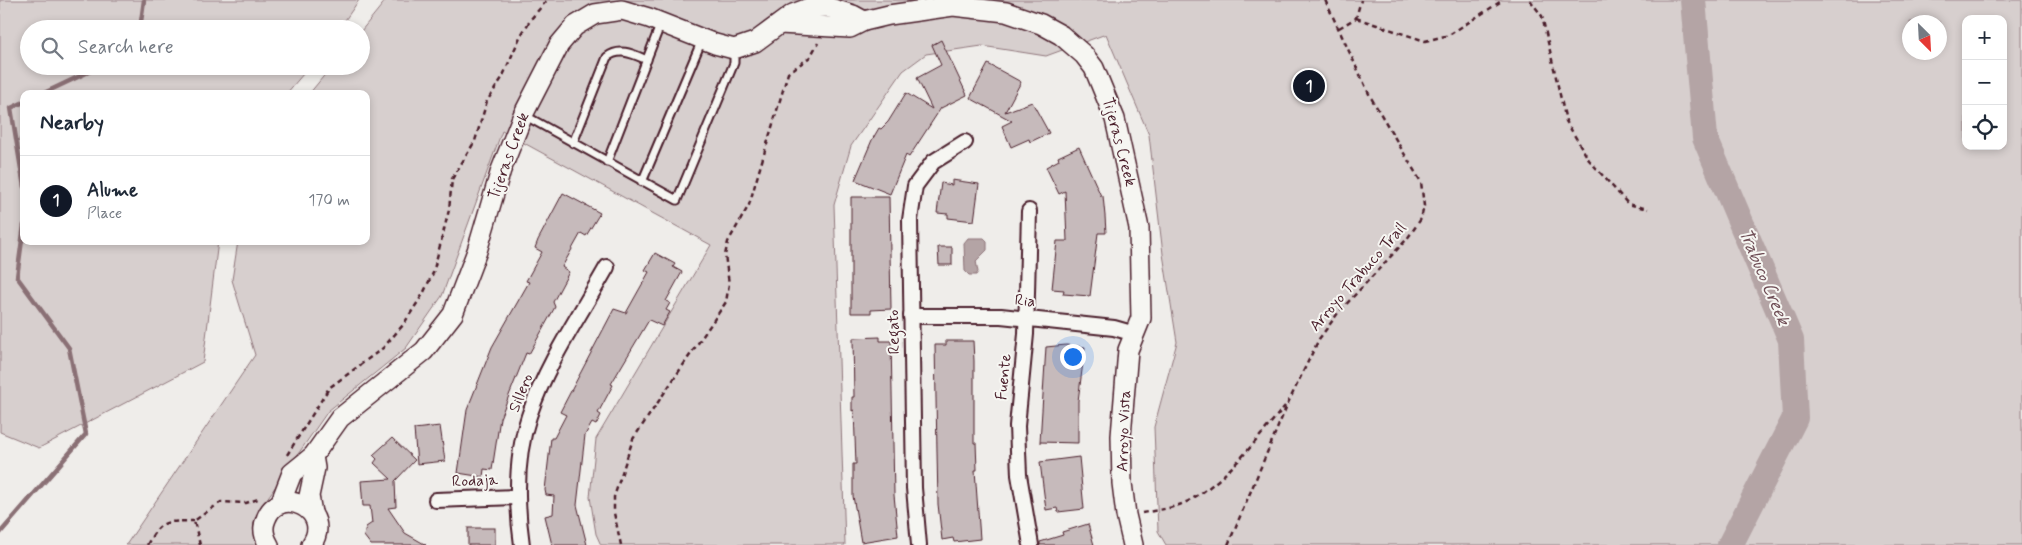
<!DOCTYPE html>
<html lang="en">
<head>
<meta charset="utf-8">
<style>
	:root { --surface:#fff; --page:#f6f6f7; --text:#1f2937; --muted:#747a83; --line:#e0e1e3; --accent:#111827 }
	body { margin:0; font-family:Mynerve,sans-serif; background:var(--page); color:var(--text) }
	.controls { position:absolute; right:15px; top:15px; display:grid; overflow:hidden; border-radius:10px; box-shadow:0 2px 8px #0003 }
	.controls button { width:45px; height:45px; display:grid; place-items:center; padding:0; border:0; border-bottom:1px solid var(--line); background:var(--surface); color:var(--text); font:25px sans-serif }
	.compass { position:absolute; left:1902px; top:15px; width:45px; height:45px; border-radius:50%; background:var(--surface); box-shadow:0 2px 8px #0003; rotate:156deg }
	.you { position:absolute; left:1072px; top:356px; width:18px; height:18px; margin:-12px; border:4px solid #fff; border-radius:50%; background:#1a73e8; box-shadow:0 0 0 8px #1a73e833 }
	.badge { display:grid; place-items:center; width:32px; height:32px; border-radius:50%; background:var(--accent); color:#fff; font-size:16px; font-weight:700 }
	.pin { position:absolute; translate:-50% -50%; border:2px solid #fff; box-shadow:0 1px 5px #0006 }
	.list { margin:0; padding:0; list-style:none }
	h2 { display:flex; justify-content:space-between; align-items:center; height:65px; margin:0; padding:0 20px; font-size:21px }
	h2 small { font-size:16px; font-weight:400; color:var(--muted) }
	.list li { display:grid; grid-template-columns:32px 1fr auto; gap:15px; align-items:center; box-sizing:border-box; height:90px; padding:0 20px; border-top:1px solid var(--line) }
	.list b { display:block; font-size:19px; white-space:nowrap }
	.list p { margin:0; font-size:16px; white-space:nowrap; color:var(--muted) }
	.list em { font-size:16px; font-style:normal; color:var(--muted) }
	.icon { flex:none; width:28px; height:28px; fill:none; stroke:currentColor; stroke-width:2; stroke-linecap:round; stroke-linejoin:round }
	.map { position:relative; flex:none; width:2022px; height:545px; overflow:hidden }
	.search { position:absolute; background:var(--surface); box-shadow:0 2px 8px #0003; left:20px; top:20px; width:350px; height:55px; display:flex; align-items:center; gap:12px; box-sizing:border-box; padding:0 18px; border-radius:28px; color:var(--muted); font-size:19px }
	.panel { position:absolute; background:var(--surface); box-shadow:0 2px 8px #0003; left:20px; top:90px; width:350px; height:155px; border-radius:10px }
	.map>svg:first-child { display:block }
</style>
</head>
<body>
<div class="map">
<svg width="2022" height="545" viewBox="0 0 2022 545">
	<rect width="100%" height="100%" fill="#efedea"/>
	<filter id="ink" filterUnits="userSpaceOnUse"><feTurbulence type="fractalNoise" baseFrequency=".02" numOctaves="2"/><feDisplacementMap in="SourceGraphic" scale="10" xChannelSelector="R" yChannelSelector="G"/><feConvolveMatrix kernelMatrix="1 2 1 2 8 2 1 2 1" color-interpolation-filters="sRGB"/></filter>
	<g filter="url(#ink)">
		<!-- green -->
		<g fill="#d7cfce" stroke="#90777c" fill-rule="evenodd">
			<path d="M0,0H359L339,29H29V66H310L286,94H24V241H218L203,362L39,448L0,432Z"/>
			<path d="M386,0H2022V545H1166L1158,531L1154,427L1177,342L1163,254L1149,135L1106,34L1046,56L982,46L926,54L903,71L851,146L834,205L845,545H601L596,534L590,497L596,439L711,245L502,131L442,296L406,348L328,411L264,503L259,545H126L255,355L232,280L238,241H366V94H309L332,66H361V31ZM1966,19H2003V146H1966ZM1910,22H1940V52H1910Z"/>
		</g>
		<!-- water -->
		<path fill="#b4a4a5" stroke="#8a6f74" d="M968,238H984L987,241V250L976,261L978,272L976,275H969L965,271L964,243Z"/>
		<g fill="none" stroke-linecap="round" stroke-linejoin="round">
			<!-- stream -->
			<g stroke="#8a6f74" stroke-width="4.5">
				<path d="M140,29L144,0"/>
				<path d="M42,94L101,66"/>
				<path d="M24,102L11,108L24,187"/>
				<path d="M0,533L86,434L69,348L17,277L24,225"/>
			</g>
			<!-- river -->
			<path stroke="#b4a4a5" stroke-width="26" d="M1693,0L1705,138L1791,340L1795,418L1730,545"/>
		</g>
		<!-- building -->
		<g fill="#c6babb" stroke="#4a1f2b">
			<path d="M941,40L967,95L941,108L909,157L906,155L890,194L855,180L872,140L879,128L881,129L888,122L906,93L932,109L917,78L941,65L932,45Z"/>
			<path d="M988,64L1021,82L1005,112L1032,102L1049,133L1030,142L1029,139L1011,147L1002,126L1012,121L970,98Z"/>
			<path d="M1079,147L1101,196H1103L1105,216L1106,233H1098L1090,296L1063,294L1064,290L1052,289L1057,241H1067L1065,191L1059,194L1046,167L1059,160L1058,157Z"/>
			<path d="M952,180L979,184L974,221L948,218V214L937,213L941,183L952,185Z"/>
			<path d="M563,193L600,213L586,236L581,233L562,267L569,272L553,302L555,307L529,354L526,353L500,418L492,470L484,469L483,477L458,473L467,410L492,347L529,282L526,281L542,252L535,248L538,240Z"/>
			<path d="M851,197H889L891,309L871,310V313H851Z"/>
			<path d="M938,247H952V265H939Z"/>
			<path d="M655,253L675,264L673,267L682,272L666,301L670,303L666,310L670,312L662,326L649,320L611,384L613,385L598,413L601,415L596,425L592,423L585,435L577,505L587,545H552L545,516L553,514L554,496L546,495L545,490L551,438H554L566,415L560,412L614,309L626,313L649,272L645,270Z"/>
			<path d="M880,337V341H891L894,495L898,536L861,542L853,496V464H856L854,410L852,411V397H854L853,338Z"/>
			<path d="M946,341H973L974,361V443H976L977,470H975L980,539L954,542L953,538L942,540L938,504L935,345H946Z"/>
			<path d="M1066,345L1085,347L1078,401V443L1040,442L1046,347Z"/>
			<path d="M440,426L445,461L417,464L414,429Z"/>
			<path d="M392,438L415,460L395,481L396,507L388,508L405,533L426,545H371L364,536L366,527L372,523L370,506H363L361,481L391,479L374,463L377,459L373,455Z"/>
			<path d="M1079,457L1084,509L1058,512L1057,508L1046,510L1040,462Z"/>
			<path d="M1088,524L1094,545H1040V542L1063,535L1062,532Z"/>
			<rect x="468" y="528" width="27" height="17"/>
		</g>
		<g fill="none" stroke-linecap="round" stroke-linejoin="round">
			<defs>
				<g id="lane">
					<path d="M524,115L677,200L734,63V49"/>
					<path d="M573,143L607,57C620,47 633,54 647,60"/>
					<path d="M607,162L661,23"/>
					<path d="M642,182L702,40"/>
				</g>
				<g id="street">
					<path d="M1029,211L1026,334L1017,426L1019,475L1031,545"/>
					<path d="M911,316H1001L1114,328L1135,334"/>
					<path d="M436,500L516,497"/>
					<path d="M522,545C516,503 515,458 529,416C546,364 580,315 607,267"/>
					<path d="M919,545L914,488L910,220L915,186L933,162L965,142"/>
				</g>
				<g id="secondary">
					<path d="M780,24L850,28L864,21L889,15L953,6L1006,12L1041,24L1061,35L1084,55L1094,68L1115,119L1139,228L1141,318L1128,350L1121,436L1122,483L1126,515L1133,545"/>
					<path d="M280,504L292,473L313,456L340,418L424,351L453,314L477,251L501,170L523,115L559,45L575,26L595,14L622,10L649,18L715,44L734,49L755,42L793,14L809,8L827,7L853,15L864,21"/>
					<path d="M312,513L309,496L315,468L313,456"/>
					<path d="M269,545C264,537 262,528 266,519C279,483 335,511 311,545"/>
				</g>
			</defs>
			<!-- lane casing -->
			<use href="#lane" stroke="#4a1f2b" stroke-width="11"/>
			<!-- street casing -->
			<use href="#street" stroke="#4a1f2b" stroke-width="18"/>
			<!-- secondary casing -->
			<use href="#secondary" stroke="#4a1f2b" stroke-width="22"/>
			<!-- path -->
			<g stroke="#4a1f2b" stroke-width="2.5" stroke-dasharray="5 4" stroke-linecap="butt">
				<path d="M1530,0L1542,16L1566,121L1589,160L1628,204L1648,209"/>
				<path d="M1356,18L1425,41L1449,35L1503,0"/>
				<path d="M1339,28L1356,18L1361,0"/>
				<path d="M287,455L329,388L383,348L403,325L423,294L433,273L449,210L452,179L475,141L487,101L502,78L520,37L531,19L547,0"/>
				<path d="M1142,513C1158,510 1176,508 1190,500C1229,478 1256,440 1285,406"/>
				<path d="M147,545C161,518 167,522 194,521"/>
				<path d="M200,545L194,521L221,502L246,503L258,499"/>
				<path d="M621,545L614,513V497L633,439L726,302L729,284L725,255L728,242L749,205L788,73L810,57L818,43"/>
				<path d="M1228,545L1288,403L1319,339L1338,313L1407,239L1421,219L1424,206L1421,182L1370,96L1325,0"/>
			</g>
			<!-- lane -->
			<use href="#lane" stroke="#f6f6f2" stroke-width="7"/>
			<!-- street -->
			<use href="#street" stroke="#f6f6f2" stroke-width="14"/>
			<!-- secondary -->
			<use href="#secondary" stroke="#f6f6f2" stroke-width="19"/>
		</g>
	</g>
	<g text-anchor="middle" dominant-baseline="central" stroke-width="4" stroke-linejoin="round" paint-order="stroke">
		<!-- street labels -->
		<g font-size="16" fill="#4a1f2b" stroke="#f6f6f2">
			<text transform="translate(1119 142) rotate(75)">Tijeras Creek</text>
			<text transform="translate(509 156) rotate(-70)">Tijeras Creek</text>
			<text transform="translate(1358 277) rotate(-49)">Arroyo Trabuco Trail</text>
			<text transform="translate(1025 301) rotate(6)">Ria</text>
			<text transform="translate(894 332) rotate(-91)">Regato</text>
			<text transform="translate(1004 377) rotate(-84)">Fuente</text>
			<text transform="translate(521 393) rotate(-68)">Sillero</text>
			<text transform="translate(1124 431) rotate(-88)">Arroyo Vista</text>
			<text transform="translate(475 481) rotate(-2)">Rodaja</text>
		</g>
		<!-- water labels -->
		<g font-size="18" font-style="italic" fill="#6f4e56" stroke="#f6f6f2">
			<text transform="translate(1764 277) rotate(67)">Trabuco Creek</text>
		</g>
	</g>
</svg>
<div class="controls">
<button>+</button>
<button>−</button>
<button><svg class="icon" aria-label="locate" viewBox="0 0 24 24"><circle cx="12" cy="12" r="6"/><path d="M12 2v4M12 18v4M2 12h4M18 12h4"/></svg></button>
</div>
<svg class="compass" viewBox="-18 -18 36 36"><path d="M0-13l5 13h-10z" fill="#e53935"/><path d="M0 13l5-13h-10z" fill="#747a83"/></svg>
<div class="you"></div>
<div class="pin badge" style="left:1309px;top:86px">1</div>
<div class="search"><svg class="icon" aria-label="search" viewBox="0 0 24 24"><circle cx="10" cy="10" r="6"/><path d="M15 15l6 6"/></svg>Search here</div>
<section class="panel">
<h2>Nearby<small></small></h2>
<ul class="list">
<li><span class="badge">1</span><div><b>Alume</b><p>Place</p></div><em>170 m</em></li>
</ul>
</section>
</div>
</body>
</html>
